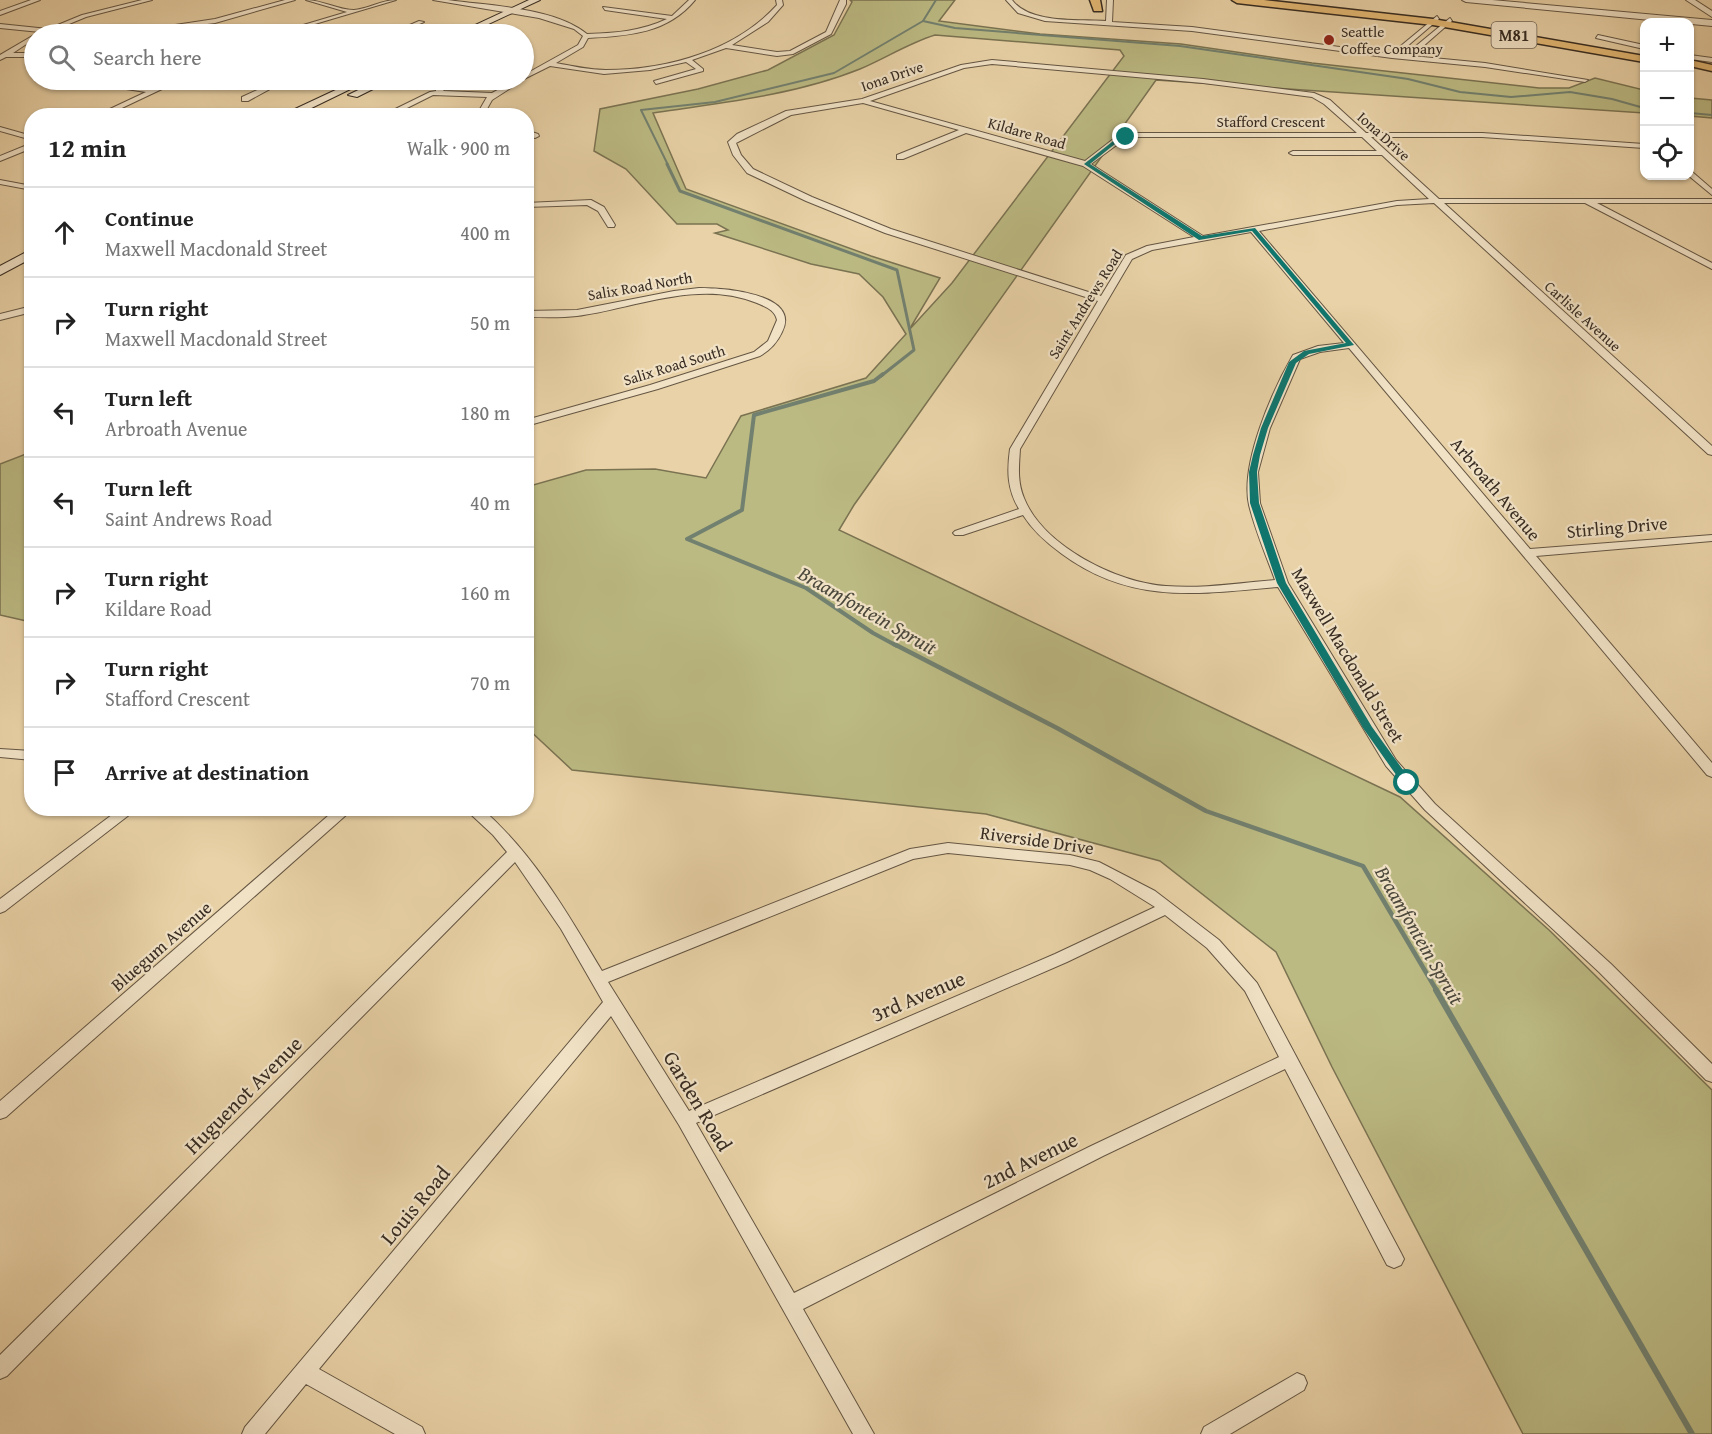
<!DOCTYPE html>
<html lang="en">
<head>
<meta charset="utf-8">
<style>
	:root { --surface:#fff; --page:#f2f2f2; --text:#222; --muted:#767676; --line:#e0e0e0 }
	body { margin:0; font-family:"Gentium Book Plus",serif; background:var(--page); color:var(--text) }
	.controls { position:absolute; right:18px; top:18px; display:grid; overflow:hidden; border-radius:12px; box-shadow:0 2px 4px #0004 }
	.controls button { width:54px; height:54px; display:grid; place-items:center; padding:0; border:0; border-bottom:2px solid var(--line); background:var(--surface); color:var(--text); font:30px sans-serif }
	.stop { position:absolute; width:18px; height:18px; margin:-14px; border:4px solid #0f766e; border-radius:50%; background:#fff }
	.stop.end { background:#0f766e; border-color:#fff; box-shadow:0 2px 6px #0008 }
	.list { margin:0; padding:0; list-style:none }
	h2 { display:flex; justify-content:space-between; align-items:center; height:78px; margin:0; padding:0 24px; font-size:26px }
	h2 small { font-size:20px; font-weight:400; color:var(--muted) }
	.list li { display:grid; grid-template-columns:39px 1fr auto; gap:18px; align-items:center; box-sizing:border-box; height:90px; padding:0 24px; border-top:2px solid var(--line) }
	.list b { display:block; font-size:22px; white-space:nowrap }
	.list p { margin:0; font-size:20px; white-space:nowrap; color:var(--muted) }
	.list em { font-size:20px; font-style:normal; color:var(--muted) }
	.icon { flex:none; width:33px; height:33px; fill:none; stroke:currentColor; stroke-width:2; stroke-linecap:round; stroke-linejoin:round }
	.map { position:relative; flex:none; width:1712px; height:1434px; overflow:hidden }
	.search { position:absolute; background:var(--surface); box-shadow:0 2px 4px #0004; left:24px; top:24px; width:510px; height:66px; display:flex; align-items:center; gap:15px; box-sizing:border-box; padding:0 21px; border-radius:33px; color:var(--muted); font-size:22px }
	.panel { position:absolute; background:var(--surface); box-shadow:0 2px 4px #0004; left:24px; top:108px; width:510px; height:708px; border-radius:24px }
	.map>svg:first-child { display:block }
</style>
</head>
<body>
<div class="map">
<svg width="1712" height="1434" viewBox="0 0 1712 1434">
	<rect width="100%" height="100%" fill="#e9d2a7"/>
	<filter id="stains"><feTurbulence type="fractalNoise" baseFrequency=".00333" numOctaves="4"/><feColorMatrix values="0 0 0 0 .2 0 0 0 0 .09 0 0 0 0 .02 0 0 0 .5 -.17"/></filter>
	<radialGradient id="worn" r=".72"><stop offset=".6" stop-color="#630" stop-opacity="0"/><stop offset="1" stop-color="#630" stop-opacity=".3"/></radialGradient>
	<!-- green -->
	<g fill="#bcba83" stroke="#7a7352" stroke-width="1.5" fill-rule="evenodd">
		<path d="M850,0H955L939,21L1040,34L1181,44L1312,63L1539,88H1569L1595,78L1644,90V113L1156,80L854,505L839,530L1400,797L1549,930L1712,1090V1434H1523L1332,1067L1276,952L1160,861L986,814L572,770L527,728L526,487L586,470L655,469L706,478L741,416L866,378L906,334L883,297L859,274L811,264L715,233L728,230L717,224H677L626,169L594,151L600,109L698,89L768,70L834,35L852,2ZM935,35L1120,50L1124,56L952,283L909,330L940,278L871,256L686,189L653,113C722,103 795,95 860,69C886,58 909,43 935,35Z"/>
		<path d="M1690,98L1712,100V118L1690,116Z"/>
		<path d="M31,452V622L0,615V464Z"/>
	</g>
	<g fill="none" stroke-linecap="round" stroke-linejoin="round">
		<!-- stream-far4 -->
		<g stroke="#72806f" stroke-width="2">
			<path d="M923,21L955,28L1180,46L1408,79L1460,92L1511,97L1570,92L1612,99L1644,108"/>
			<path d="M1690,113L1712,115"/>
			<path d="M668,165L641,110L715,102L834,73L923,21L936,0"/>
		</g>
		<!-- stream-far3 -->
		<path stroke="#72806f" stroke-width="3" d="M667,164L680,191L897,270L914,350L881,376"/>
		<!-- stream-far2 -->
		<path stroke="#72806f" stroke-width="4" d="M883,374L874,381L754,415L742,510L687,539L806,588L873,633L897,646"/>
		<!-- stream-far1 -->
		<path stroke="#72806f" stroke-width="4.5" d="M894,644L1057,728L1206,811L1363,866L1437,991"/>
		<!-- stream -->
		<path stroke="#72806f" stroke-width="6" d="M1436,990L1692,1434"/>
		<defs>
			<g id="minor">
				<path d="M31,0H40L0,15V11Z"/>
				<path d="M142,0H152L86,17L45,34H38L40,32L0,28V24L48,29L82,15Z"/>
				<path d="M285,0H295L215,23L145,32L142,30L215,19Z"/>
				<path d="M306,0C322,0 338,10 354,10C368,9 381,0 396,0L281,34H273L347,12Z"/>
				<path d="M433,0H448C489,6 554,7 587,34C615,33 642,31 667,19L605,10L603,7L672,16L689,0H695C668,33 629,36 588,38L583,47L556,63C572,66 589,70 606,70C667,70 735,51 777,5L776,0H782L783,5L768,22L732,45L777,52L790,51L826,32L840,0H846V4L831,34L793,54L777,56L726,48L692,60L703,69V71L656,84L654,81L696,69L686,62L650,70L604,74L550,66L524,79V75L578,45L583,36L574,29L539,18Z"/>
				<path d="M1006,0H1012C1030,24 1078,19 1106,21L1107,0H1113L1112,22L1192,27L1391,54L1437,16L1439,19L1398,54L1405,55L1450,18L1452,21L1412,56L1485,63L1588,80L1585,82L1485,67L1392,58L1192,31L1045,21L1018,13Z"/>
				<path d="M419,21L424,22L396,34H389Z"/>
				<path d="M34,35V39L13,53H34V57H6L0,60V55Z"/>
				<path d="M1598,35L1644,45V49L1596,38Z"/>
				<path d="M1690,55L1712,58V62L1690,59Z"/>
				<path d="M992,60L1203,79L1314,93L1330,100L1366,133H1482L1644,144V148L1482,137H1371L1439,199H1712V203H1597L1712,263V269L1585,203H1444L1712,446V455L1708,454L1434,203L1397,205L1259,231L1530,549L1712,535V541L1536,556L1712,763V777L1707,775L1349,348L1320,352L1300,359L1270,428L1258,472L1260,503L1288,583L1396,760L1435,804L1611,964L1712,1064V1082L1706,1080L1599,972L1425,810L1386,766L1278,587C1199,594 1131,605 1062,554C1047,543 1033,531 1023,515L963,535H955L953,533L955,531L1019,509C1007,489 1007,471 1010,449L1098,301L885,233L806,201L747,173L733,155L728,142L737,134L786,111L862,99L961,65ZM992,64L1203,83L1312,97L1324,104L1357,133H1135L1116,137L1085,161L870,101L964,68ZM863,103L959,130L897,155V159H903L966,133L1083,166L1194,237L1147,246L1126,255L1101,296L891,229L812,197L753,169L741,155L736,143L791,115ZM1135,137H1362L1377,151H1293L1289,153L1293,155H1382L1429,199L1397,201L1203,236L1091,164L1122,141ZM1251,232L1344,343L1318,346L1293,355C1272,391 1240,464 1249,505C1255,530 1266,555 1275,580C1239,583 1202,589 1166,586C1117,583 1043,546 1024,498C1017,481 1019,466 1020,449L1132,259L1152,250Z"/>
				<path d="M173,80H181L105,116H95L146,92L113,87L78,88L75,86L78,84L113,83L153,89Z"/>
				<path d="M262,80H270L279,84L248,101H242V97L270,84Z"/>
				<path d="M450,80H457L442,89L444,91L492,93L516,80H523L492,100L483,116H476L487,97L433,95L391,116H381L430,92L436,91V88Z"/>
				<path d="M0,127L32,136V140L0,131Z"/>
				<path d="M526,130L538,134L539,136L535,138L526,135Z"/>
				<path d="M32,143V148L0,161V156Z"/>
				<path d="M1690,170L1712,189V195L1689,176Z"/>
				<path d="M0,180L32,186V190L0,184Z"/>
				<path d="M591,200L604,207L615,225L614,227H608L598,211L587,205L526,207V203Z"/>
				<path d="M699,288C722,288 802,293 782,332C777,343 770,350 760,356L658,389L526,426V420L650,385L754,352L768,341L777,320C775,310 766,307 757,303C698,279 636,308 577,316C560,318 543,317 526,317V311L577,310L674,291Z"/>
				<path d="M32,306V312L0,320V314Z"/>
				<path d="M0,749L32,751V760L0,757Z"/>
				<path d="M121,808H138L5,911L0,913V899Z"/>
				<path d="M337,808H354L6,1117L0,1119V1101Z"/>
				<path d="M464,808H481C533,853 567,912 602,971L910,849L948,843L1070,855L1099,862L1155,891L1219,940L1257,983L1401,1253L1404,1259L1401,1265L1394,1268L1387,1265L1285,1069L1103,1156L803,1309L874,1434H853L679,1125L611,1016L319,1369L422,1427L425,1434H395L306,1384L265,1434H242L245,1427L603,1002L561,929L515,862L7,1376L0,1379V1355L507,852L493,835ZM948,853L1070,865L1090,870L1110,879L1155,907L1055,954L689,1111L608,982L913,859ZM1165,915L1207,948L1245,991L1279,1057L1091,1146L794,1293L696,1123L1067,962Z"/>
				<path d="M1297,1373L1304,1376L1307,1383L1304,1390L1230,1434H1201L1204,1427Z"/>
			</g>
			<g id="tertiary">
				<path d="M1462,0H1492L1712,20V26L1466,2Z"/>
				<path d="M1686,0H1695L1712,11V17Z"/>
			</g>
			<g id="secondary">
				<path d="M529,0H540L467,34H456Z"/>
				<path d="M357,80H369L295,116H280Z"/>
				<path d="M379,80H391L357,97L348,95Z"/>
				<path d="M32,249V258L0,275V266Z"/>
			</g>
			<g id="primary">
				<path d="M1090,0H1100L1102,11H1094Z"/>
				<path d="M1232,0H1264L1433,19L1644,56V62L1433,25L1237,3Z"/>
				<path d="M1690,60L1712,65V71L1690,66Z"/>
			</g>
		</defs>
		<!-- minor casing -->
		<use href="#minor" stroke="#645643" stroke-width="2"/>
		<!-- tertiary casing -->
		<use href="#tertiary" stroke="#645643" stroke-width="2"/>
		<!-- secondary casing -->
		<use href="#secondary" stroke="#372c22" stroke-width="2"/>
		<!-- primary casing -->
		<use href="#primary" stroke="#372c22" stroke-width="3"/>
		<!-- minor -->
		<use href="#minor" fill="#f1e2c6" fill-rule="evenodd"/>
		<!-- tertiary -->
		<use href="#tertiary" fill="#f1e2c6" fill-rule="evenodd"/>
		<!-- secondary -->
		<use href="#secondary" fill="#f1e2c6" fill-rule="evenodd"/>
		<!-- primary -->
		<use href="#primary" fill="#e4b974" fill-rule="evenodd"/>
	</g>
	<!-- route -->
	<path fill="#0f766e" d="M1128,136V138L1120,140L1090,164L1202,236L1255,228L1354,345L1309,354L1296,363L1268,428L1260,455L1257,472L1259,503L1286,583L1372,727L1411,781V786H1404L1363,728L1277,583L1250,503L1249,472L1253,455L1261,428L1289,362L1304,351L1346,343L1252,231L1199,240L1084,164L1117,138Z"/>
	<!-- markers -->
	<circle fill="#8f2418" stroke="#f1e2c6" stroke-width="2" cx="1329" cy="40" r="6"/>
	<g text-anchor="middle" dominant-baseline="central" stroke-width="4.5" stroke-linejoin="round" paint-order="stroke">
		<!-- far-poi labels -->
		<g font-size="15" fill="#372c22" stroke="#f1e2c6" text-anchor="start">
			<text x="1341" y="31">Seattle<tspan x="1341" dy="17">Coffee Company</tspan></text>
		</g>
		<!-- far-street labels -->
		<g font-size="15" fill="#372c22" stroke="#f1e2c6">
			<text transform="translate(892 76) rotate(-19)">Iona Drive</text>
			<text x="1271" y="121">Stafford Crescent</text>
			<text transform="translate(1027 133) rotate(16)">Kildare Road</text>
			<text transform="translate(1384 136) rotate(42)">Iona Drive</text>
			<text transform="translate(640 286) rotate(-10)">Salix Road North</text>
			<text transform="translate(1085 304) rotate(-58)">Saint Andrews Road</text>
			<text transform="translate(1583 316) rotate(42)">Carlisle Avenue</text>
			<text transform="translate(674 365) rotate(-17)">Salix Road South</text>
		</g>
		<!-- shield labels -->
		<rect fill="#f1e2c6" stroke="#6f6353" stroke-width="1.5" x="1491.5" y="22" width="45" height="26" rx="4.5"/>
		<g font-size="16" font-weight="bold" fill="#372c22">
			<text x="1514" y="35">M81</text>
		</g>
		<!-- street labels -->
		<g font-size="18" fill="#372c22" stroke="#f1e2c6">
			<text transform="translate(1496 489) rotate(50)">Arbroath Avenue</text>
			<text transform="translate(1617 527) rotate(-5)">Stirling Drive</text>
			<text transform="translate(1348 655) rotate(59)">Maxwell Macdonald Street</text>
			<text transform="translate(1037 840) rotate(8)">Riverside Drive</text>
			<text transform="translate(161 946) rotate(-41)">Bluegum Avenue</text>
		</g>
		<!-- water labels -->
		<g font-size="20" font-style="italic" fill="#4b483c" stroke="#f1e2c6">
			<text transform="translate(868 610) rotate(30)">Braamfontein Spruit</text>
			<text transform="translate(1420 935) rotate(60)">Braamfontein Spruit</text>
		</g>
		<!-- near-street labels -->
		<g font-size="21" fill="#372c22" stroke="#f1e2c6">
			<text transform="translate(918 996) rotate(-23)">3rd Avenue</text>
			<text transform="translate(243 1095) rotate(-45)">Huguenot Avenue</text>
			<text transform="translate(698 1101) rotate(59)">Garden Road</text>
			<text transform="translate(1030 1160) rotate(-26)">2nd Avenue</text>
			<text transform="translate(415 1205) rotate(-50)">Louis Road</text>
		</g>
	</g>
	<rect width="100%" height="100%" filter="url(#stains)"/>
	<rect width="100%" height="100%" fill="url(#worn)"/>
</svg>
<div class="controls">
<button>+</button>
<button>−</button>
<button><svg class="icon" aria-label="locate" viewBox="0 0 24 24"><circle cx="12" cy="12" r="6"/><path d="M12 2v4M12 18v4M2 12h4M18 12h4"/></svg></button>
</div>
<div class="stop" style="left:1407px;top:783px"></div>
<div class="stop end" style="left:1126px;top:137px"></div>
<div class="search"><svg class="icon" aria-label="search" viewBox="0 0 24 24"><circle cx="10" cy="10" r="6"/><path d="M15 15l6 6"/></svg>Search here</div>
<section class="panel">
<h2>12 min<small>Walk · 900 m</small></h2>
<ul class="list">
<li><svg class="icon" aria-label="ahead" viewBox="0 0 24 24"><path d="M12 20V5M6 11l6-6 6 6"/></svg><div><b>Continue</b><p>Maxwell Macdonald Street</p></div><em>400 m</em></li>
<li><svg class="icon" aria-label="right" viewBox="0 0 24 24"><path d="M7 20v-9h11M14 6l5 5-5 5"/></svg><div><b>Turn right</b><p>Maxwell Macdonald Street</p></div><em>50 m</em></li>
<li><svg class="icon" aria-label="left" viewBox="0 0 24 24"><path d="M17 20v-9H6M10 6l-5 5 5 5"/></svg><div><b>Turn left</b><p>Arbroath Avenue</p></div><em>180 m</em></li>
<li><svg class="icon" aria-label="left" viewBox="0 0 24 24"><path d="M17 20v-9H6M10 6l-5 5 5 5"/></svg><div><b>Turn left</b><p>Saint Andrews Road</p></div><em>40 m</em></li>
<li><svg class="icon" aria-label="right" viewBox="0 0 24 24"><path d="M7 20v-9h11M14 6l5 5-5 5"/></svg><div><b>Turn right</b><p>Kildare Road</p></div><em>160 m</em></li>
<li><svg class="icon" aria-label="right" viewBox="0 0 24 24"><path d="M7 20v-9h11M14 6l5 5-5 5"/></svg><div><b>Turn right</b><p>Stafford Crescent</p></div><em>70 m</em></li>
<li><svg class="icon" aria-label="arrive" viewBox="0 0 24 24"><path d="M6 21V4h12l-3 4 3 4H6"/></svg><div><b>Arrive at destination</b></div></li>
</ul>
</section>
</div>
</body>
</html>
